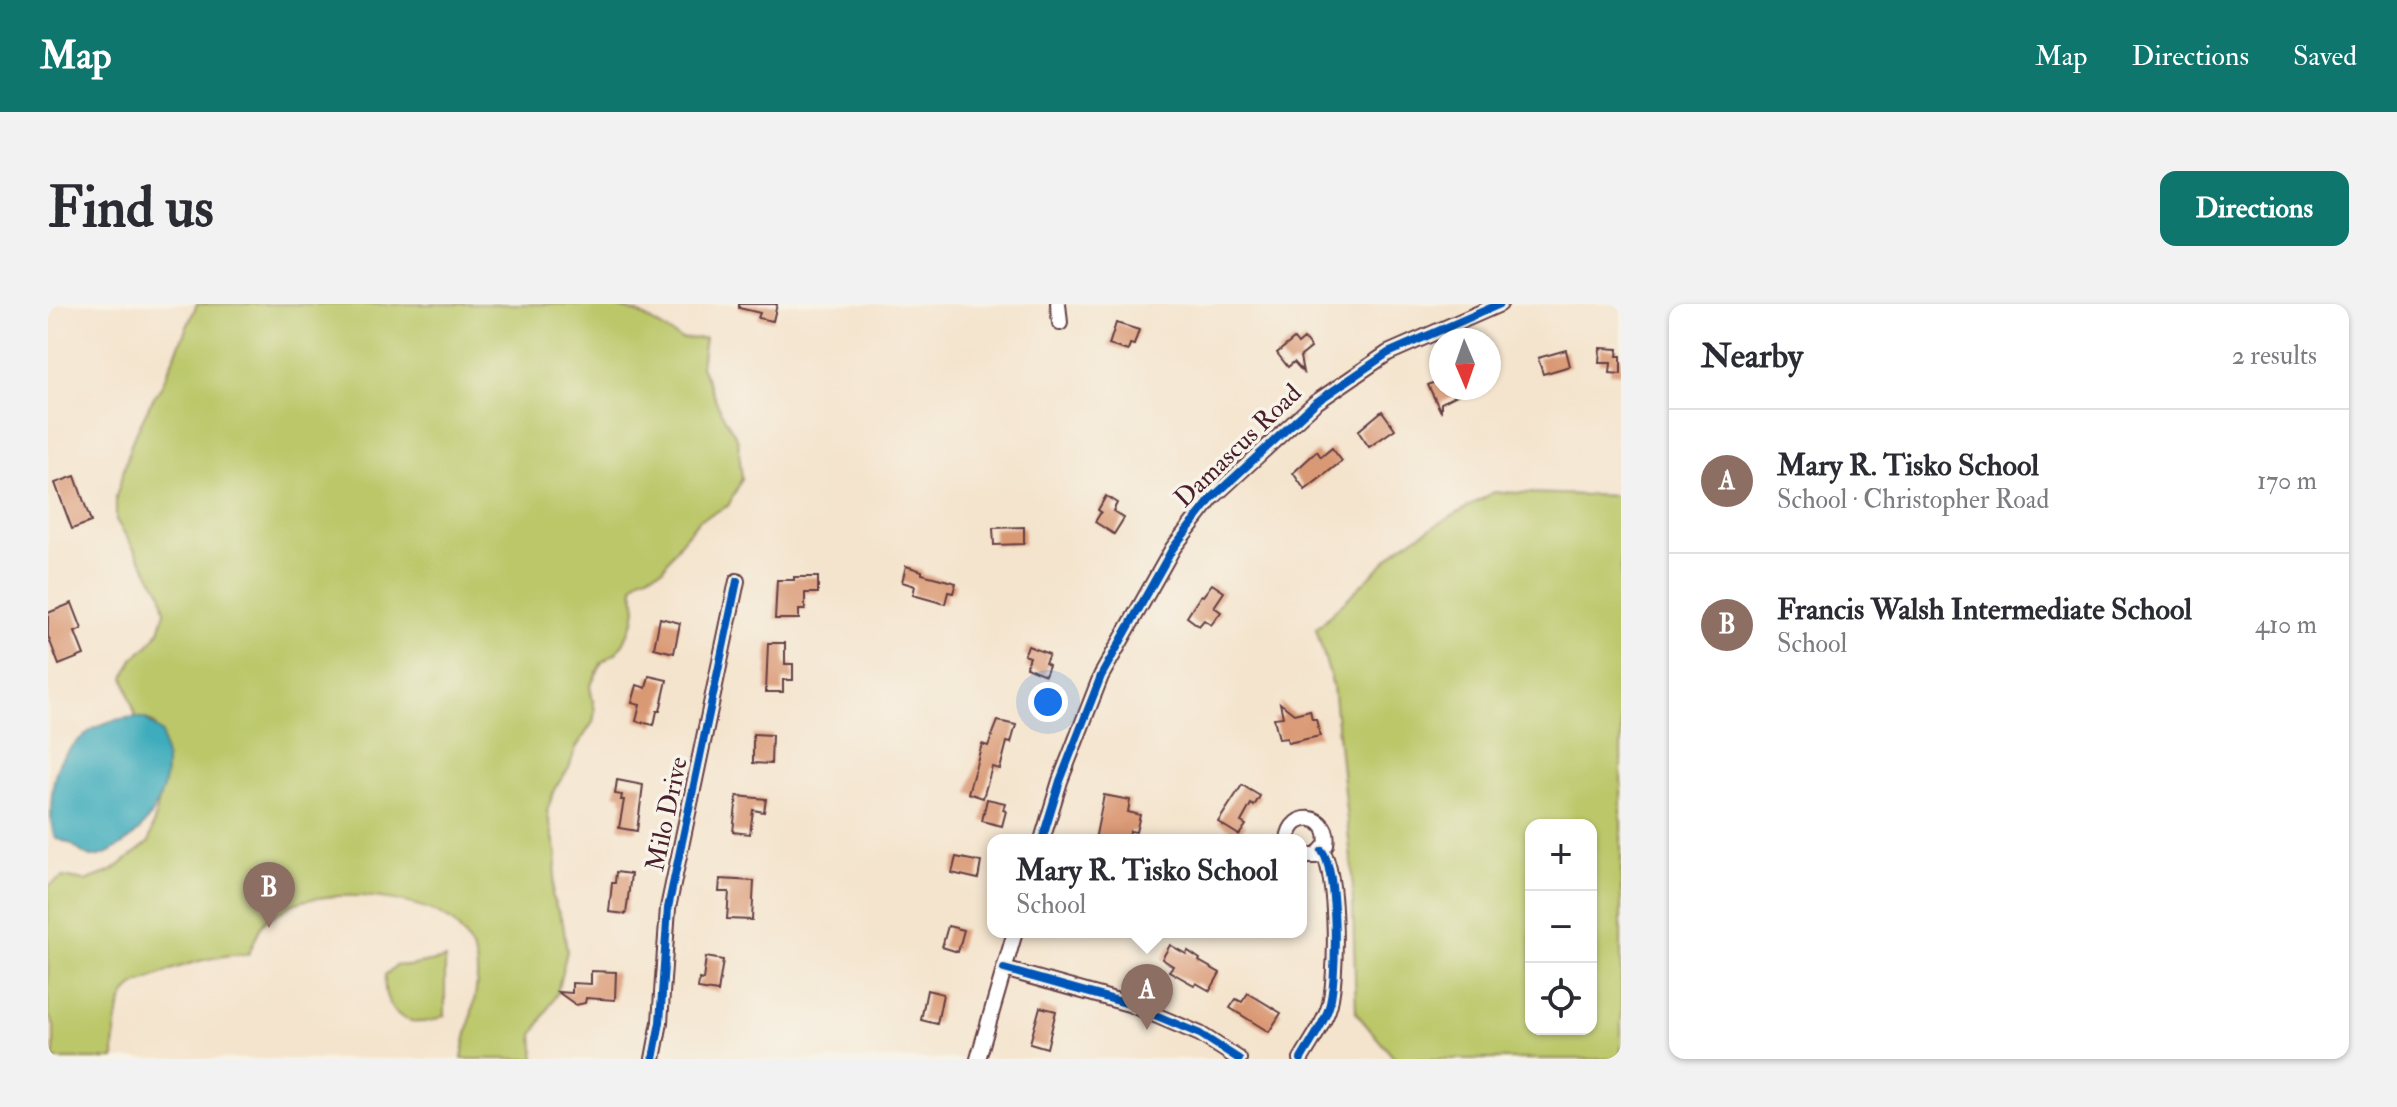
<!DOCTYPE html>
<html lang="en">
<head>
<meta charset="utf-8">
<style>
	:root { --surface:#fff; --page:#f2f2f3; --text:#2b2b33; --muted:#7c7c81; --line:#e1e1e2; --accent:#0f766e }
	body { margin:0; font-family:"IM FELL Double Pica",serif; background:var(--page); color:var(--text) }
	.controls { position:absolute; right:24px; bottom:24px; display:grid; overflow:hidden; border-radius:16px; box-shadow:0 2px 6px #0004 }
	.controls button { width:72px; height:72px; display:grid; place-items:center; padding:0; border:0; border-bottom:2px solid var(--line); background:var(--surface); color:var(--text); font:40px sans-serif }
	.compass { position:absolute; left:1381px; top:24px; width:72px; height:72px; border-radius:50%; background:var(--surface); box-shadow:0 2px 6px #0004; rotate:178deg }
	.you { position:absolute; left:1000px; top:398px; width:28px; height:28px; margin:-20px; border:6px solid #fff; border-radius:50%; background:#1a73e8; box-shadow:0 0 0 12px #1a73e833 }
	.badge { display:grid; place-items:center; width:52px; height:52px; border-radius:50%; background:var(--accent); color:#fff; font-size:26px; font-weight:700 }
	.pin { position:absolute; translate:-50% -66px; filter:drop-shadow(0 2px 4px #0008) }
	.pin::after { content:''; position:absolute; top:42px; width:28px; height:24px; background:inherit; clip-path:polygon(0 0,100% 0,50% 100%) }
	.popup { position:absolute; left:939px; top:530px; width:320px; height:104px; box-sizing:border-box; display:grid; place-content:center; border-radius:16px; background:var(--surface); filter:drop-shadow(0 2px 6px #0005); font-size:26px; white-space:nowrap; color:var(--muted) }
	.popup b { font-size:30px; color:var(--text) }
	.popup::after { content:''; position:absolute; left:50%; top:100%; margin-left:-16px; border:16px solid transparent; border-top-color:var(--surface) }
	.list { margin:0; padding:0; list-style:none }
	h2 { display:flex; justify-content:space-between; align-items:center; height:104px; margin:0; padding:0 32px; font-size:34px }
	h2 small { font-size:26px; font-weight:400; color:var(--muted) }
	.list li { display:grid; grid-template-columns:52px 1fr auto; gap:24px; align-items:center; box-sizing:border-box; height:144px; padding:0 32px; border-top:2px solid var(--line) }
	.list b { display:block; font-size:30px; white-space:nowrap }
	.list p { margin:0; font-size:26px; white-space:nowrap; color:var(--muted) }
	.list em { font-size:26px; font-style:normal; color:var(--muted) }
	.icon { flex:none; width:44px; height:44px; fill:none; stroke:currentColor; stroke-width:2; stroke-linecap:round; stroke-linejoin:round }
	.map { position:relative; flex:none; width:1573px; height:755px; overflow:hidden; border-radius:16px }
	header { display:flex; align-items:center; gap:48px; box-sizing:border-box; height:112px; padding:0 40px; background:var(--accent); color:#fff }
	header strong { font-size:38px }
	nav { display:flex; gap:44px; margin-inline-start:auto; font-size:28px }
	.intro { display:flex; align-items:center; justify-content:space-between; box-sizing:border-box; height:192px; padding:0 48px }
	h1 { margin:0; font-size:56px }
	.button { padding:20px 36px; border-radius:16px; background:var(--accent); color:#fff; font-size:28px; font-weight:700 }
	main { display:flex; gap:48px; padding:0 48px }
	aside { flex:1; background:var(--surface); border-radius:16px; box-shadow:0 2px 6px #0004 }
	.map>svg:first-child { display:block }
</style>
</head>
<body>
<header>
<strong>Map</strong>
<nav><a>Map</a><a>Directions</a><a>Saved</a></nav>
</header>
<div class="intro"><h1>Find us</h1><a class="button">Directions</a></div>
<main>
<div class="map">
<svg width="1573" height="755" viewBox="0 0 1573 755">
	<rect width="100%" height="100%" fill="#f7f3e8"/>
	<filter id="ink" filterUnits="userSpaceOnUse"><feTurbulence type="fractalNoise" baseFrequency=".0125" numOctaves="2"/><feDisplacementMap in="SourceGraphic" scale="16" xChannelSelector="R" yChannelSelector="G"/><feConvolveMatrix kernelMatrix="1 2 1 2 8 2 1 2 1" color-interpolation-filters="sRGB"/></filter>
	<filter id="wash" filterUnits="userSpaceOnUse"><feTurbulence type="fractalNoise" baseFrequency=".006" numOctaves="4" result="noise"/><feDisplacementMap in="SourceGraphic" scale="32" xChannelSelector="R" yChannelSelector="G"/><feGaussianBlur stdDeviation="1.8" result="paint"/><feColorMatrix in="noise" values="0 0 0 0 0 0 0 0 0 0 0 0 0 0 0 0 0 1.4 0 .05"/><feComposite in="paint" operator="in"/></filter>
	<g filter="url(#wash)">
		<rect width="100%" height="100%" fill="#f4e4cd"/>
		<!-- green -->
		<g fill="#bbc769" stroke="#82734a" stroke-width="2" fill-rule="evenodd">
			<path d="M149,0H559L590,9L633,35L657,34L653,62L673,108L690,136L694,175L680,202L651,216L631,240L615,265L592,274L585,282L588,305L586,316L576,338L568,349L554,358L542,383L547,407L545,418L528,444L521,464L507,484L499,507L509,551L504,593L515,619L519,647L509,689L485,731L487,755H414C418,724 435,682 427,652C423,641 412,624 403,617C368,592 288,585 248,599C242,601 237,606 232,608C227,611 219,614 216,618C211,623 206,641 200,650C166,651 138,659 108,672C101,676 90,678 84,683C67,697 66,735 66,755H6V722L0,710V582L15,573L37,577L64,567L101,538L118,468L107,420L98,415L88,413L76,373L85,355L99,343L111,327L117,307L113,288L68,216V193L84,137L102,100L113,83Z"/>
			<path d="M1446,188L1573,192V755H1347L1308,709L1304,565L1285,382L1268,325L1354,241ZM1543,521V725H1483V521Z"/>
			<path d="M397,655V711C374,724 347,720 338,691C336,685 337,677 337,671L349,661L361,662Z"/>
		</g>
		<!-- water -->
		<path fill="#3eacbc" stroke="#446674" stroke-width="2" d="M88,413L98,415L114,429C115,439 118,449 118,459C119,491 99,526 72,542C64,547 54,553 44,553C35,552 31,545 23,540C18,537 11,536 7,533C0,519 3,467 15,453C36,427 55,415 88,413Z"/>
		<g id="blocks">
			<!-- building -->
			<g fill="#da9975">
				<path d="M691,0H729L725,17L710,14L712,9L691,4Z"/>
				<path d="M1068,19L1091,26L1086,41L1082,40L1080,47L1061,41Z"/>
				<path d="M1246,35L1250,40L1256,35L1263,44L1252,53L1255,68L1246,58L1240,63L1229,49Z"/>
				<path d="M1552,44L1570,45L1569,52H1573V70L1562,69L1563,59H1551Z"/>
				<path d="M1518,46L1522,62L1495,70L1490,54Z"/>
				<path d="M1393,75V84H1423L1393,99V108L1380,81Z"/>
				<path d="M1334,107L1347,125L1321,143L1310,127Z"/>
				<path d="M1284,144L1294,157L1257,186L1245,169L1269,147L1273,153Z"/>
				<path d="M27,172L43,218L24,225L7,179Z"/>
				<path d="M1058,192L1069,199L1065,207L1076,214L1066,230L1047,218L1053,208L1050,206Z"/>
				<path d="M976,223V240L946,241L945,224Z"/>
				<path d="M858,262L874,267V270L908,279L905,289L900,288L897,300L865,291L867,282L854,278Z"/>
				<path d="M746,273H770V289H757V306H751V315H727L729,276H746Z"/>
				<path d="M1164,280L1176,288L1166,303L1173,308L1163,321L1156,316L1151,322L1139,313L1153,291L1155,292Z"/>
				<path d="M24,299L34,325L27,328L36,351L11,361L0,332V309Z"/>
				<path d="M612,314L632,319L626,349L606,344Z"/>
				<path d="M720,339H737V360H745V376H735V388H718Z"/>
				<path d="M980,342L1001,350L997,359L1001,361L997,371L978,363L982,353L976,351Z"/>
				<path d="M601,372L619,376L612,407H609L606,421L588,417L592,401L584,399L589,381L598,384Z"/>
				<path d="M1232,399L1246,410L1262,406L1264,415H1268L1272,432L1240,439L1239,434L1231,435L1226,414L1235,413Z"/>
				<path d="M950,417L968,421L963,439L959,438L952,465L944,463L935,494L920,489L934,440L940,442Z"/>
				<path d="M705,430L724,431L723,460L705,459Z"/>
				<path d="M569,476L595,481L589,527L571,524L576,496H573L574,491L567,490Z"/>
				<path d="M1194,481L1212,492L1206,502L1203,500L1193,518L1198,521L1191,531L1170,518Z"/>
				<path d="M1056,491L1082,496L1080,508L1092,511L1088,528L1082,527L1080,536H1047Z"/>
				<path d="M689,492L718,495L716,508L705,506L702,530L685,528Z"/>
				<path d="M939,495L957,499L955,506L958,507L954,522L934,517Z"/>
				<path d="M908,553L933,558L930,575L904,569Z"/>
				<path d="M568,568L583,570L578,610L561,608L564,579H567Z"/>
				<path d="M672,575L706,577L704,616L679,615L681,588H671Z"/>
				<path d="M900,622L916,626L910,648L894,643Z"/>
				<path d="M1122,641L1138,650L1140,647L1152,655L1151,657L1172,669L1162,687L1148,679L1146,681L1121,667L1125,662L1114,655Z"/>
				<path d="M658,653L675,656L670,688L650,685L651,675L655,676Z"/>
				<path d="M543,667L568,668L567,696L538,694L537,699L528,701L510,688L524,689V679L543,680Z"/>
				<path d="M879,686L895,690L889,720L873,716Z"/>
				<path d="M1200,689L1233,709L1221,728L1182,704L1188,695L1194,698Z"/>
				<path d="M992,703L1008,707L999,744L982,739Z"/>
			</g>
		</g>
	</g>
	<g filter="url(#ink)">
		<use href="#blocks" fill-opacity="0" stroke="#643d43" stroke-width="2"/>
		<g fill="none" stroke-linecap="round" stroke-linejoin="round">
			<defs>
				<g id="minor">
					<path d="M1010,0L1012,19"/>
					<path d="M994,536L1012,477L1053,372L1125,244L1164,194L1267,99L1340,49L1452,0"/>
					<path d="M1240,536C1243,504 1284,510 1278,541L1268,552H1253"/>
					<path d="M956,665L1081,700L1152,730L1191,755"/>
					<path d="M605,755L612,718L620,604L689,277"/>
					<path d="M930,755L967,628"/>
					<path d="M1253,755C1262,739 1274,723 1280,706C1290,681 1290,568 1274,547"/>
				</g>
			</defs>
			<!-- minor casing -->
			<use href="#minor" stroke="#643d43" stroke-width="18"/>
			<!-- minor -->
			<use href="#minor" stroke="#fff" stroke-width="14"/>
			<defs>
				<g id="cycleway">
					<path d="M994,536L1012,477L1053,372L1125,244L1164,194L1267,99L1340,49L1452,0"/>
					<path d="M956,665L1081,700L1152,730L1191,755"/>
					<path d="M605,755L612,718L620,604L689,277"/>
					<path d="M1253,755C1262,739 1274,723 1280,706C1290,681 1290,568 1274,547"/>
				</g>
			</defs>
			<!-- cycleway casing -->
			<use href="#cycleway" stroke="#f7f3e8" stroke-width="13"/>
			<!-- cycleway -->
			<use href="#cycleway" stroke="#0057b8" stroke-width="8"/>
		</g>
	</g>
	<g text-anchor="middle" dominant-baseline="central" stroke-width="7" stroke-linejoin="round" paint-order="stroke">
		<!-- street labels -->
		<g font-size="26" fill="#4a1f2b" stroke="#f7f3e8">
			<text transform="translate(1190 142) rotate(-44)">Damascus Road</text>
			<text transform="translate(619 510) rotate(-78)">Milo Drive</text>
		</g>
	</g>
</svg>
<div class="controls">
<button>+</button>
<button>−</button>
<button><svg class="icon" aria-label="locate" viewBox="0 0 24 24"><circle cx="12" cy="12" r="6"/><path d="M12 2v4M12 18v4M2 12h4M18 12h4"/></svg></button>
</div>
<svg class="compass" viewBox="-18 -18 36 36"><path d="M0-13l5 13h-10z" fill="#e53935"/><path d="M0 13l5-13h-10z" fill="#7c7c81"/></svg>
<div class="you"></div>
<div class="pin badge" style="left:1099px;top:726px;background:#8d6e63">A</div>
<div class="popup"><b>Mary R. Tisko School</b>School</div>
<div class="pin badge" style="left:221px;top:624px;background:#8d6e63">B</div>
</div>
<aside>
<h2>Nearby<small>2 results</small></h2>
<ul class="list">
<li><span class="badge" style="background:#8d6e63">A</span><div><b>Mary R. Tisko School</b><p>School · Christopher Road</p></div><em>170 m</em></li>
<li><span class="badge" style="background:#8d6e63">B</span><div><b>Francis Walsh Intermediate School</b><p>School</p></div><em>410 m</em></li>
</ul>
</aside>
</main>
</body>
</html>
